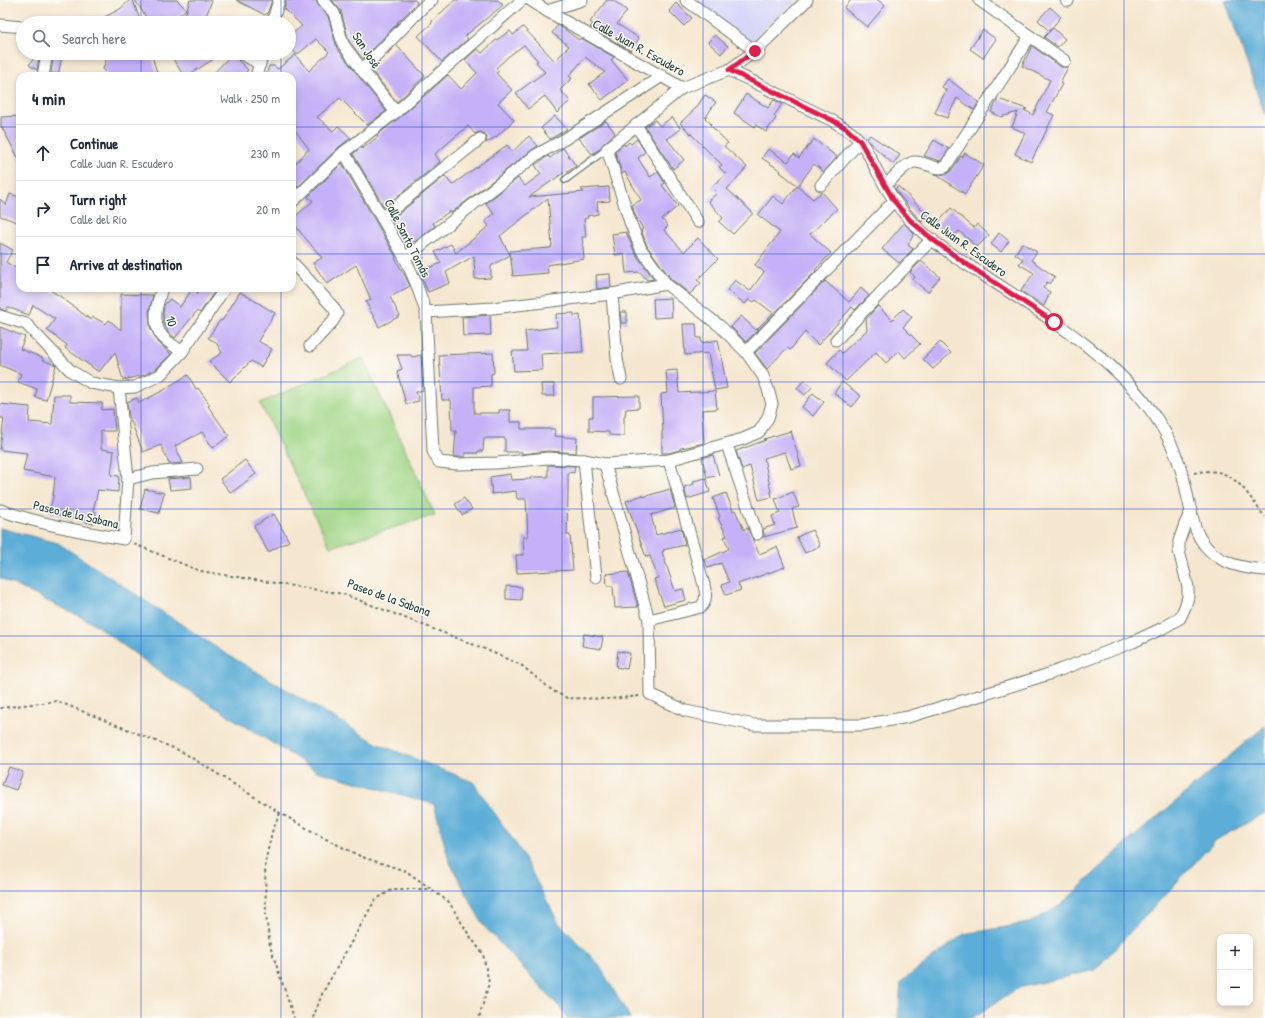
<!DOCTYPE html>
<html lang="en">
<head>
<meta charset="utf-8">
<style>
	:root { --surface:#fff; --page:#f6f6f7; --text:#1f2937; --muted:#747a83; --line:#e0e1e3 }
	body { margin:0; font-family:"Patrick Hand",sans-serif; background:var(--page); color:var(--text) }
	.controls { position:absolute; right:12px; bottom:12px; display:grid; overflow:hidden; border-radius:8px; box-shadow:0 2px 6px #0003 }
	.controls button { width:36px; height:36px; display:grid; place-items:center; padding:0; border:0; border-bottom:1px solid var(--line); background:var(--surface); color:var(--text); font:20px sans-serif }
	.stop { position:absolute; width:12px; height:12px; margin:-9px; border:3px solid #e11d48; border-radius:50%; background:#fff }
	.stop.end { background:#e11d48; border-color:#fff; box-shadow:0 1px 4px #0008 }
	.list { margin:0; padding:0; list-style:none }
	h2 { display:flex; justify-content:space-between; align-items:center; height:52px; margin:0; padding:0 16px; font-size:17px }
	h2 small { font-size:13px; font-weight:400; color:var(--muted) }
	.list li { display:grid; grid-template-columns:26px 1fr auto; gap:12px; align-items:center; box-sizing:border-box; height:56px; padding:0 16px; border-top:1px solid var(--line) }
	.list b { display:block; font-size:15px; white-space:nowrap }
	.list p { margin:0; font-size:13px; white-space:nowrap; color:var(--muted) }
	.list em { font-size:13px; font-style:normal; color:var(--muted) }
	.icon { flex:none; width:22px; height:22px; fill:none; stroke:currentColor; stroke-width:2; stroke-linecap:round; stroke-linejoin:round }
	.map { position:relative; flex:none; width:1265px; height:1018px; overflow:hidden }
	.search { position:absolute; background:var(--surface); box-shadow:0 2px 6px #0003; left:16px; top:16px; width:280px; height:44px; display:flex; align-items:center; gap:10px; box-sizing:border-box; padding:0 14px; border-radius:22px; color:var(--muted); font-size:15px }
	.panel { position:absolute; background:var(--surface); box-shadow:0 2px 6px #0003; left:16px; top:72px; width:280px; height:220px; border-radius:12px }
	.map>svg:first-child { display:block }
</style>
</head>
<body>
<div class="map">
<svg width="1265" height="1018" viewBox="0 0 1265 1018">
	<rect width="100%" height="100%" fill="#fdfcf7"/>
	<filter id="ink" filterUnits="userSpaceOnUse"><feTurbulence type="fractalNoise" baseFrequency=".025" numOctaves="2"/><feDisplacementMap in="SourceGraphic" scale="8" xChannelSelector="R" yChannelSelector="G"/><feConvolveMatrix kernelMatrix="1 2 1 2 8 2 1 2 1" color-interpolation-filters="sRGB"/></filter>
	<filter id="wash" filterUnits="userSpaceOnUse"><feTurbulence type="fractalNoise" baseFrequency=".012" numOctaves="4" result="noise"/><feDisplacementMap in="SourceGraphic" scale="16" xChannelSelector="R" yChannelSelector="G"/><feGaussianBlur stdDeviation="0.9" result="paint"/><feColorMatrix in="noise" values="0 0 0 0 0 0 0 0 0 0 0 0 0 0 0 0 0 1.4 0 .05"/><feComposite in="paint" operator="in"/></filter>
	<g filter="url(#wash)">
		<rect width="100%" height="100%" fill="#f5e7cf"/>
		<!-- built -->
		<path fill="#d7d7f8" d="M693,0H797L750,42Z"/>
		<!-- green -->
		<path fill="#a1d687" stroke="#608a5e" d="M363,358L435,515L330,547L260,403Z"/>
		<!-- water -->
		<g fill="#5cadd7" stroke="#3e7586">
			<path d="M1225,0H1265V115Z"/>
			<path d="M0,528L58,543L223,652L378,744L473,782L520,850L558,922L599,965L630,1018H567L564,1012L483,925L449,861L434,804L317,771L167,677L93,623L0,578Z"/>
			<path d="M1265,726V813L1216,840L1095,970L1018,988L972,1018H898L901,982L964,934L1029,923L1061,905L1123,846Z"/>
		</g>
		<g id="blocks">
			<!-- building -->
			<g fill="#c4b1f7">
				<path d="M130,0H133L141,23H93L120,9Z"/>
				<path d="M135,0H177L186,9L170,23H150Z"/>
				<path d="M190,0H212L204,22L185,15Z"/>
				<path d="M236,0H272L268,12L265,15Z"/>
				<path d="M286,0H316L318,5L328,16L337,48L357,74L386,111L367,125L340,98L317,117L333,131L338,126L351,138L339,147L298,187L297,186L292,191V167L309,149L292,126V76H266L269,66H274L278,69L295,55L309,71L329,52L316,39L297,55L289,45V36L302,26L284,8Z"/>
				<path d="M332,0H415L417,3L400,20L397,22L398,23L363,59L349,41L341,11Z"/>
				<path d="M455,0H498L503,5L465,36L468,39L442,62L418,36L432,23V21Z"/>
				<path d="M607,0H613L627,11L617,24L639,38L631,51L590,27L593,24L590,22Z"/>
				<path d="M851,0H878L885,6L867,27L844,8Z"/>
				<path d="M676,3L692,18L684,26L669,11Z"/>
				<path d="M1050,7L1061,17L1049,31L1038,20Z"/>
				<path d="M558,25L579,40L581,38L614,57L611,60L628,80L602,100L589,84L605,72L585,57L569,76L572,78L560,90L570,101L557,113L545,96L528,109L516,93L545,72L536,62L538,61L524,45L509,56L496,68L499,71L496,73L512,90L498,103L514,120L496,137L486,143L487,138L485,134L479,132L475,134L468,126L435,154L440,162L384,207L353,154L361,147L362,149L378,137L377,135L400,117L448,75L461,89L477,73L465,60L477,49L482,53L495,41L510,31L513,35L523,27L555,61L569,46L552,33Z"/>
				<path d="M1053,28L1065,39L1058,47L1044,37Z"/>
				<path d="M983,30L996,39L983,58L970,49Z"/>
				<path d="M715,35L728,46L721,54L708,42Z"/>
				<path d="M396,45L425,76L397,102L371,70Z"/>
				<path d="M1032,46L1061,67H1068L1060,83L1062,84L1047,112L1054,115L1031,162L1015,154L1025,133L1012,127L1018,112L1001,117L991,112L998,99L1027,109L1024,110L1033,115L1050,80L1022,66Z"/>
				<path d="M38,53H40L37,70L29,65Z"/>
				<path d="M54,53H63L58,75L51,73Z"/>
				<path d="M109,53H151L158,76H110L103,69Z"/>
				<path d="M169,53H223L187,76H184Z"/>
				<path d="M232,54L248,70L242,76H211Z"/>
				<path d="M948,79L979,102L974,110L957,98L947,118L935,113L946,90L942,87Z"/>
				<path d="M746,94L768,108L774,100L782,104L774,116L776,118L766,132L756,125L755,127L734,113Z"/>
				<path d="M705,95L716,102L705,118L711,124L710,125L728,143L724,146L747,167L727,189L753,213L733,234L719,222L723,218L708,201L717,193L711,187L726,174L719,167L722,165L680,123L696,108Z"/>
				<path d="M20,116V161L1,126V117Z"/>
				<path d="M555,116L567,129L550,139L541,128Z"/>
				<path d="M672,117L681,129L667,139L684,160L673,169L645,127L655,120L660,126Z"/>
				<path d="M606,121L615,133L603,144L600,149L592,154L579,138Z"/>
				<path d="M870,135L900,155L893,164L870,143L867,139Z"/>
				<path d="M529,136L538,146L532,150L451,213L450,211L433,223L435,226L407,248L391,220L445,176L452,185L507,145L512,152Z"/>
				<path d="M637,139L645,152L638,158L650,177L658,172L665,183L662,185L678,206L662,219L668,226L664,230L684,252L698,238L718,259L697,280L701,283L690,294L671,279L647,246L641,230L643,229L635,215L632,205L641,200L625,172L622,174L615,151L624,144L625,146L629,142L631,144Z"/>
				<path d="M814,139L837,157L824,172L814,164L798,186L780,172L781,171L762,158L768,149L788,162L794,154L799,158Z"/>
				<path d="M934,140L949,149L941,161L924,156Z"/>
				<path d="M563,148L576,166L567,172L566,171L529,197L584,192L581,189L609,187L610,201L597,202L598,214L587,216L588,218L584,219L586,237H582L584,259L547,265L548,273L513,276L510,251L551,248V246H552L548,198L500,236L510,255L491,266V278L475,279L474,256L446,272L450,283L428,292L419,272L441,263L435,252L451,244L456,253L489,226L485,221L494,214L486,203L518,178L525,186L541,174L535,165L548,156L550,158Z"/>
				<path d="M965,153L984,165L965,194L935,174L941,175L947,174L951,171L961,156L963,157Z"/>
				<path d="M342,163L396,257L395,258L404,274L410,286L390,297L400,316L379,327L366,302L371,300L356,265L327,284L313,263L322,258L292,222V219L313,201L308,197Z"/>
				<path d="M797,186L813,199L822,192L837,209L810,234L831,253L815,270L816,271L746,342L731,327L741,316L756,330L773,313L756,300L754,302L749,299L745,304L727,290L735,280L750,291L764,272L755,265L780,232L758,215L773,196L783,204Z"/>
				<path d="M898,186L927,214L922,222L910,209L895,189Z"/>
				<path d="M10,194L20,197V223L0,216V199L6,205Z"/>
				<path d="M951,208L974,228L977,224L989,235L977,247L959,231L953,237L937,224Z"/>
				<path d="M904,223L914,234L908,245L913,249L899,263L882,249Z"/>
				<path d="M626,232L635,253L654,279L647,280L640,272L626,273L624,253L615,255L612,234Z"/>
				<path d="M999,233L1009,241L1001,252L991,244Z"/>
				<path d="M0,243L13,250L6,262L20,271V288H47L61,297L91,320L93,317L106,324L109,320L121,330V294L153,295L149,312L150,327L157,341L171,354L156,369L144,375L123,380L115,352L99,372L65,348L67,345L47,330L55,319L33,305L29,315L7,307L6,311L0,309Z"/>
				<path d="M1022,243L1037,252L1031,260L1055,277L1050,284L1047,282L1043,288L1050,292L1044,306L1021,291L1034,273L1019,264L1023,259L1015,254Z"/>
				<path d="M921,261L940,277L928,292L913,280L915,277L910,272Z"/>
				<path d="M610,274L611,287L597,289L596,275Z"/>
				<path d="M825,281L849,302L861,288L869,296L855,310L852,307L818,345L805,332L790,350L787,348L767,369L755,353Z"/>
				<path d="M200,288H217L200,313L197,311L175,338L168,332L164,323L163,313L164,305L170,299L180,307L192,289L198,293Z"/>
				<path d="M240,292L275,313L258,341L272,349L261,367L251,361L230,382L209,361L222,353L216,342L208,338L220,320L222,321Z"/>
				<path d="M671,298L672,317L654,318L653,299Z"/>
				<path d="M878,306L892,320L903,309L912,317L903,327L920,344L905,358L899,351L886,363L876,352L846,381L827,363L839,350L842,353L867,330L866,319Z"/>
				<path d="M620,312H627V323H621Z"/>
				<path d="M574,313V316L580,315L583,352L541,354L542,370L514,371L512,351H527L525,331L557,327L556,314Z"/>
				<path d="M490,315L491,335L463,336L462,317Z"/>
				<path d="M683,324H696L697,338H701V343L718,340L727,388L715,390L708,353L685,355Z"/>
				<path d="M0,327L25,337L20,349L43,358L42,360L56,365L46,400L35,397L37,389L18,382L21,374L0,365Z"/>
				<path d="M940,342L951,353L933,369L923,359Z"/>
				<path d="M493,353L494,373L491,374V386L474,387V413H499V410H510V422H521V429H555L554,436L577,438L576,453L548,451L522,454V452H505V438H484L483,451H478V453H465V457H454L456,431H452L451,400H442L439,355Z"/>
				<path d="M397,355H411L412,357L421,355L423,390L416,392L419,401L406,404L397,371L402,369Z"/>
				<path d="M677,370L679,393L715,391L717,409L702,410L704,443L687,447L680,448V450L669,453H662V431H663L661,394L668,393L666,371Z"/>
				<path d="M188,375L196,389L198,388L210,405L208,406L229,436L213,448L202,432L175,446L183,463L169,464L161,445L143,452L129,416L127,402L137,398L139,403L166,389V388Z"/>
				<path d="M804,380L812,387L805,395L797,388Z"/>
				<path d="M842,382L861,396L852,407L834,393Z"/>
				<path d="M541,384H554L555,396H542Z"/>
				<path d="M813,393L824,402L813,416L802,407Z"/>
				<path d="M54,395H70V402L102,403V410L113,409L115,431H101V449L114,451L111,475L119,476L118,492L98,490L93,511L96,512L93,524L49,512L53,497L55,477L23,471L27,453L0,450L4,418H0V404L30,407L29,422L52,424Z"/>
				<path d="M639,396V408L626,409L625,416H624V436L609,435V432L589,431V417H593V397Z"/>
				<path d="M791,431L801,466L791,469L785,452L764,458L772,497L759,500L750,466L742,469L736,451L766,440L764,439Z"/>
				<path d="M713,455L719,475L707,478L702,458Z"/>
				<path d="M245,460L256,474L231,493L220,479Z"/>
				<path d="M548,465L575,466L574,473L568,472V493L567,535H570L573,570L517,573L516,555H524L523,537H528L526,499H517L516,491L492,494L490,477L510,474L511,480L531,479V477H548Z"/>
				<path d="M191,477L192,488L170,490L168,479Z"/>
				<path d="M706,478L710,492L687,499L684,487L694,484L693,481Z"/>
				<path d="M145,489L164,493L159,513L140,509Z"/>
				<path d="M670,489L675,508L651,515L656,535L681,528L685,545L663,550L664,551L662,552L675,591L683,589L686,600L664,606L654,579L658,578L650,556L646,557L626,501L643,495V497Z"/>
				<path d="M793,492L799,507L792,509L797,528L763,537L764,535L763,529L775,525L772,516L780,513L775,499Z"/>
				<path d="M726,493L733,511L735,510L744,530L748,528L759,554L777,547L785,567L738,584L741,590L726,595L722,585L729,582L721,563L708,568L704,560L729,549L724,537L727,536L718,518L720,517L713,498Z"/>
				<path d="M464,498L472,509L462,515L455,504Z"/>
				<path d="M274,514L289,541L268,552L254,526Z"/>
				<path d="M812,530L820,546L805,553L797,537Z"/>
				<path d="M628,572L638,607L615,608L613,586H607L606,574Z"/>
				<path d="M506,586L522,587L521,600L506,599Z"/>
				<path d="M584,634L603,637L601,649L582,646Z"/>
				<path d="M618,651L630,653L627,669L616,667Z"/>
				<path d="M9,767L23,772L16,790L2,785Z"/>
			</g>
		</g>
	</g>
	<g filter="url(#ink)">
		<use href="#blocks" fill-opacity="0" stroke="#6a786a" stroke-width="1"/>
		<g fill="none" stroke-linecap="round" stroke-linejoin="round">
			<defs>
				<path id="lane" d="M565,180L607,149"/>
				<g id="street">
					<path d="M323,0L334,13L343,44L362,70L396,112"/>
					<path d="M530,0L547,11L682,88"/>
					<path d="M686,0L755,51"/>
					<path d="M979,0L1065,61"/>
					<path d="M1066,0L1068,1"/>
					<path d="M547,11L582,0"/>
					<path d="M272,23L279,0"/>
					<path d="M0,25L23,27"/>
					<path d="M240,53L260,64"/>
					<path d="M362,70L424,6L432,0"/>
					<path d="M729,70L831,120C841,126 853,132 860,141C868,151 872,162 878,173C887,190 896,205 909,219C928,240 958,259 982,274C1045,316 1114,355 1157,419C1169,437 1177,455 1183,476C1187,493 1190,510 1195,527C1206,559 1234,568 1265,570"/>
					<path d="M43,76L47,53"/>
					<path d="M256,76L263,53"/>
					<path d="M636,125L698,222"/>
					<path d="M344,152L405,258L416,283L426,312L433,451L439,462L458,464L497,463L548,458L584,460L605,464L669,460L743,439L759,432L768,418L772,404L768,389L763,376L746,352L721,327L666,284L641,249L630,222L607,149L682,88L729,70L755,51L807,0"/>
					<path d="M821,185L860,141"/>
					<path d="M885,186C891,180 906,163 914,162C924,161 935,171 945,167L1030,36"/>
					<path d="M292,202L344,152L396,112L522,0"/>
					<path d="M382,218L480,139"/>
					<path d="M405,258L536,155L565,139L662,76"/>
					<path d="M292,262L333,307L337,314L333,321L310,346"/>
					<path d="M162,288C157,304 151,322 162,336C167,342 176,347 182,352"/>
					<path d="M612,294L617,359L621,379"/>
					<path d="M426,312L493,308L612,294L666,284"/>
					<path d="M0,316L26,324L71,371L91,383L119,388L135,387L160,375L182,352L225,288"/>
					<path d="M836,340L932,239"/>
					<path d="M746,352L894,201"/>
					<path d="M727,445L757,534"/>
					<path d="M584,460L596,577"/>
					<path d="M605,464L649,620L650,694L686,711L754,725H862L908,717L982,695L1049,674L1133,642L1163,628L1180,618L1185,607L1188,597V587L1179,551V541L1185,524L1191,511"/>
					<path d="M128,479L152,473L197,469"/>
					<path d="M0,510C40,524 83,532 124,539L128,479L119,388"/>
					<path d="M649,620L701,607C707,600 706,594 704,585L669,460"/>
				</g>
			</defs>
			<!-- lane casing -->
			<use href="#lane" stroke="#6a786a" stroke-width="8"/>
			<!-- street casing -->
			<use href="#street" stroke="#6a786a" stroke-width="13"/>
			<!-- path -->
			<g stroke="#6a786a" stroke-width="2" stroke-dasharray="3 3" stroke-linecap="butt">
				<path d="M1194,473C1233,464 1244,490 1265,517"/>
				<path d="M134,544L200,571L343,594L480,647L521,665L553,691L567,698L611,699L640,696"/>
				<path d="M0,708L57,701L181,751L280,813L324,838L362,857L406,871L449,902L469,935L483,954L489,983L479,1018"/>
				<path d="M280,813L272,832L265,863L266,916L270,946L294,1018"/>
				<path d="M313,1018L322,994L375,900L393,889H430"/>
			</g>
			<!-- lane -->
			<use href="#lane" stroke="#fff" stroke-width="5.5"/>
			<!-- street -->
			<use href="#street" stroke="#fff" stroke-width="11"/>
		</g>
	</g>
	<g fill="none" stroke-linecap="round" stroke-linejoin="round" filter="url(#ink)">
		<!-- route -->
		<path stroke="#e11d48" stroke-width="5" d="M755,51L729,70L832,120L846,128L860,141L894,201L910,220L932,239L962,261L1054,322"/>
	</g>
	<!-- grid -->
	<path fill="none" stroke="#1d4ed8" stroke-width="1" stroke-opacity="0.55" d="M141,0V23M281,0V23M422,0V1018M562,0V1018M703,0V1018M843,0V1018M984,0V1018M1124,0V1018M141,53V76M281,53V76M0,127H20M292,127H1265M0,254H20M292,254H1265M141,288V1018M281,288V1018M0,382H1265M0,509H1265M0,636H1265M0,764H1265M0,891H1265"/>
	<g text-anchor="middle" dominant-baseline="central" stroke-width="3" stroke-linejoin="round" paint-order="stroke">
		<!-- street labels -->
		<g font-size="13" fill="#1f3d34" stroke="#fdfcf7">
			<text transform="translate(639 47) rotate(29)">Calle Juan R. Escudero</text>
			<text transform="translate(367 50) rotate(57)">San José</text>
			<text transform="translate(408 238) rotate(63)">Calle Santo Tomás</text>
			<text transform="translate(964 243) rotate(36)">Calle Juan R. Escudero</text>
			<text transform="translate(172 321) rotate(75)">10</text>
			<text transform="translate(76 514) rotate(13)">Paseo de la Sabana</text>
			<text transform="translate(389 597) rotate(20)">Paseo de la Sabana</text>
		</g>
	</g>
</svg>
<div class="controls">
<button>+</button>
<button>−</button>
</div>
<div class="stop" style="left:1054px;top:322px"></div>
<div class="stop end" style="left:755px;top:51px"></div>
<div class="search"><svg class="icon" aria-label="search" viewBox="0 0 24 24"><circle cx="10" cy="10" r="6"/><path d="M15 15l6 6"/></svg>Search here</div>
<section class="panel">
<h2>4 min<small>Walk · 250 m</small></h2>
<ul class="list">
<li><svg class="icon" aria-label="ahead" viewBox="0 0 24 24"><path d="M12 20V5M6 11l6-6 6 6"/></svg><div><b>Continue</b><p>Calle Juan R. Escudero</p></div><em>230 m</em></li>
<li><svg class="icon" aria-label="right" viewBox="0 0 24 24"><path d="M7 20v-9h11M14 6l5 5-5 5"/></svg><div><b>Turn right</b><p>Calle del Río</p></div><em>20 m</em></li>
<li><svg class="icon" aria-label="arrive" viewBox="0 0 24 24"><path d="M6 21V4h12l-3 4 3 4H6"/></svg><div><b>Arrive at destination</b></div></li>
</ul>
</section>
</div>
</body>
</html>
